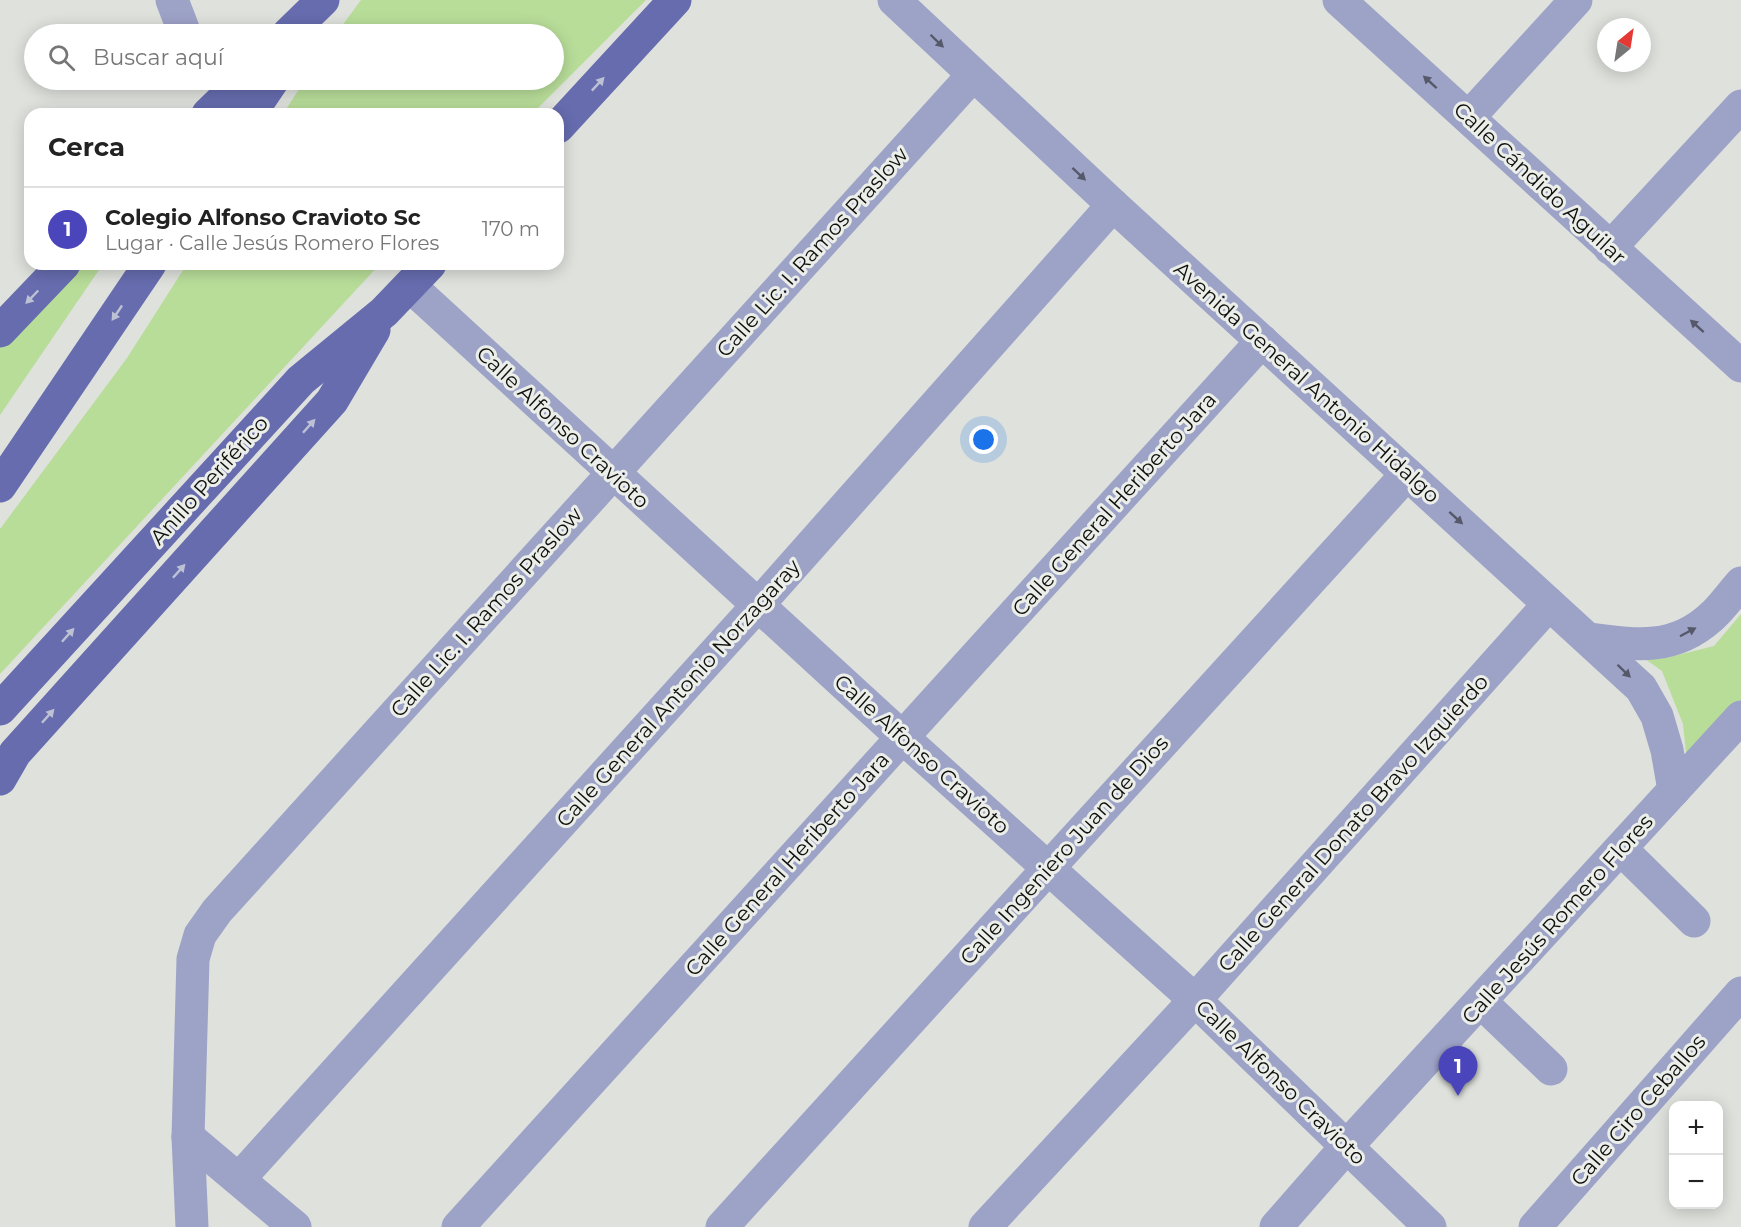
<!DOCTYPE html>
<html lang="es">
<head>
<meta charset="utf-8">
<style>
	:root { --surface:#fff; --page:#f2f2f2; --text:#222; --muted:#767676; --line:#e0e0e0; --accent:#4a45bb }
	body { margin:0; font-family:Montserrat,sans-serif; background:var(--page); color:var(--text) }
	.controls { position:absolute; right:18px; bottom:18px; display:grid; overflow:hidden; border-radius:12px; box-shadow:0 3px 15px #0003 }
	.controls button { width:54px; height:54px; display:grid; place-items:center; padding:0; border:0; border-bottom:2px solid var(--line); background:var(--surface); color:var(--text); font:30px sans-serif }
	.compass { position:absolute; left:1597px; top:18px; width:54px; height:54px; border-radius:50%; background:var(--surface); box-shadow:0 3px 15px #0003; rotate:30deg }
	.you { position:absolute; left:984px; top:440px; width:21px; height:21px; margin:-15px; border:4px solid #fff; border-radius:50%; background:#1a73e8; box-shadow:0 0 0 9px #1a73e833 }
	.badge { display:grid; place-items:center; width:39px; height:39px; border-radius:50%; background:var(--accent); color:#fff; font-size:20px; font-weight:700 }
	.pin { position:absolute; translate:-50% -50px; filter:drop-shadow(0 2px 3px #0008) }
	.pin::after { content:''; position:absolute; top:32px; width:21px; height:18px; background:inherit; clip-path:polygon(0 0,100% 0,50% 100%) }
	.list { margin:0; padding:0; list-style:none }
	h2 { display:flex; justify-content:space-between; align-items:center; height:78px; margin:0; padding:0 24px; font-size:26px }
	h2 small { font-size:20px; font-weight:400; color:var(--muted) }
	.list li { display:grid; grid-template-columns:39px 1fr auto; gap:18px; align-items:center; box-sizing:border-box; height:84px; padding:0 24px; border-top:2px solid var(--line) }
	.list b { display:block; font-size:22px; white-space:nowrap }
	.list p { margin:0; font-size:20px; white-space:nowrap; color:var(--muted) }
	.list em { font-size:20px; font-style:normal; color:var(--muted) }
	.icon { flex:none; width:33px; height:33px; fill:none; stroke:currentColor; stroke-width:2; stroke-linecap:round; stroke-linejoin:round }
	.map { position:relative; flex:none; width:1741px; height:1227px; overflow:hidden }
	.search { position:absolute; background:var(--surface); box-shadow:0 3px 15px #0003; left:24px; top:24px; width:540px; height:66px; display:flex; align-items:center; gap:15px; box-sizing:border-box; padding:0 21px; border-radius:33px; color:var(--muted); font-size:22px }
	.panel { position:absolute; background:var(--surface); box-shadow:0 3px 15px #0003; left:24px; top:108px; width:540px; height:162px; border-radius:18px }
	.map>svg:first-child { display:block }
</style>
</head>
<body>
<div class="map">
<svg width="1741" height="1227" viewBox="0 0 1741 1227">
	<rect width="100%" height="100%" fill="#dee1dc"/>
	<!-- green -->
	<g fill="#b8dd99">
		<path d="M361,0H646L532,114H283L305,80H554V34H336Z"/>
		<path d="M78,264H103L0,415V344Z"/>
		<path d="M187,264H380L0,674V529L127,358Z"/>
		<path d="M1741,614V703L1687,762L1683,724L1662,671L1634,651L1666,658L1714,646Z"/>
	</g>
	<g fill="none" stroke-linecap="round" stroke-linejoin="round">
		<!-- minor -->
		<g stroke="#9da2c7" stroke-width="33">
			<path d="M172,0L185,34"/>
			<path d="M894,0L1113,205L1641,688L1657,716L1667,750L1674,790"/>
			<path d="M1339,0L1741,366"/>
			<path d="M1469,117L1576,0"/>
			<path d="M1610,248L1741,106"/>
			<path d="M410,286L902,737L1195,1000L1430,1227"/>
			<path d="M1590,639C1636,645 1673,651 1710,618C1722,608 1731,594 1741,583"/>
			<path d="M1621,849L1694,921"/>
			<path d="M1481,1002L1551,1069"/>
			<path d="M188,1137L295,1227"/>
			<path d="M239,1179L758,605L1113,205"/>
			<path d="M192,1227L188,1137L193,959L200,935L217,911L973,75"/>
			<path d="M458,1227L1262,341"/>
			<path d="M722,1227L1407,474"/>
			<path d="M985,1227L1195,1000L1549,604"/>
			<path d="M1276,1227L1347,1146L1741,717"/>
			<path d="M1535,1227L1741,993"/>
		</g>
		<!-- major -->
		<g stroke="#666cae" stroke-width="33">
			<path d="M288,34L323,0"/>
			<path d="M208,114L243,80"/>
			<path d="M250,114L273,80"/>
			<path d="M558,127L675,0"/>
			<path d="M0,331L64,264"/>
			<path d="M0,486L150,264"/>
			<path d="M0,709L301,380L384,312L430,264"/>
			<path d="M0,779L15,753L332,401L374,330"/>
		</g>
	</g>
	<!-- one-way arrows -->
	<defs><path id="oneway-solid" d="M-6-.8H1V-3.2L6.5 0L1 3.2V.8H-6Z" transform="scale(1.5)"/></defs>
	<g fill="#56596a">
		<use href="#oneway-solid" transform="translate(937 41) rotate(44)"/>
		<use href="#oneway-solid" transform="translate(1430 82) rotate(-138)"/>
		<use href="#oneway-solid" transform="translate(1079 174) rotate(43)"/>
		<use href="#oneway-solid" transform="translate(1697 326) rotate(-138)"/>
		<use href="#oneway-solid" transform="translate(1456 518) rotate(42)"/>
		<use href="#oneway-solid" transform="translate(1688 632) rotate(-28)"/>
		<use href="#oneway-solid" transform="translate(1624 671) rotate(44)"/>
	</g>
	<g fill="#bdc1d4">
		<use href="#oneway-solid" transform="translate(598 84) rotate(-47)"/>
		<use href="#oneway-solid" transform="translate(32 297) rotate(134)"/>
		<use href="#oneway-solid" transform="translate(117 313) rotate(124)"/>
		<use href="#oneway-solid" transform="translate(309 426) rotate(-48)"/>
		<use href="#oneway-solid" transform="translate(179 571) rotate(-48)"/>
		<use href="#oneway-solid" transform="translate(68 635) rotate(-48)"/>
		<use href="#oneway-solid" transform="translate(48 716) rotate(-48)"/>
	</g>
	<g text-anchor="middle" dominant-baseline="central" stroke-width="6" stroke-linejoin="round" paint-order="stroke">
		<!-- street labels -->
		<g font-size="21" fill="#0f100e" stroke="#ecefe9">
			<text transform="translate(1540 183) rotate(43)">Calle Cándido Aguilar</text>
			<text transform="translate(812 252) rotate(-48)">Calle Lic. I. Ramos Praslow</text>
			<text transform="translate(1307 382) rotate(42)">Avenida General Antonio Hidalgo</text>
			<text transform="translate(563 427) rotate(43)">Calle Alfonso Cravioto</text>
			<text transform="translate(209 480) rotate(-48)">Anillo Periférico</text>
			<text transform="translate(1114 504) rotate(-48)">Calle General Heriberto Jara</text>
			<text transform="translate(486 612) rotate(-48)">Calle Lic. I. Ramos Praslow</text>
			<text transform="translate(678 693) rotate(-48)">Calle General Antonio Norzagaray</text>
			<text transform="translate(922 754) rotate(42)">Calle Alfonso Cravioto</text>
			<text transform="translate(1353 823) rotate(-48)">Calle General Donato Bravo Izquierdo</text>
			<text transform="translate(1064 850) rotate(-48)">Calle Ingeniero Juan de Dios</text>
			<text transform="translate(787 864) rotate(-48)">Calle General Heriberto Jara</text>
			<text transform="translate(1557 919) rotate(-48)">Calle Jesús Romero Flores</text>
			<text transform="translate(1281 1082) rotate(44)">Calle Alfonso Cravioto</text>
			<text transform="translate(1638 1110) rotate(-49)">Calle Ciro Ceballos</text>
		</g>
	</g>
</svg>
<div class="controls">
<button>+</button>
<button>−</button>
</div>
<svg class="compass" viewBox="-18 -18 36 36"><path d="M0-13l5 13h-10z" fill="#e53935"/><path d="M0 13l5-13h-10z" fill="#767676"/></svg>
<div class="you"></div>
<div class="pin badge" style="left:1458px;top:1096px">1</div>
<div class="search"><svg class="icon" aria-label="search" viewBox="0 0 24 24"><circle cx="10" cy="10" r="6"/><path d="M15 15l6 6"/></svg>Buscar aquí</div>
<section class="panel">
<h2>Cerca<small></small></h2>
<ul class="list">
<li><span class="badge">1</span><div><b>Colegio Alfonso Cravioto Sc</b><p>Lugar · Calle Jesús Romero Flores</p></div><em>170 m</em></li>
</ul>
</section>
</div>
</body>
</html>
